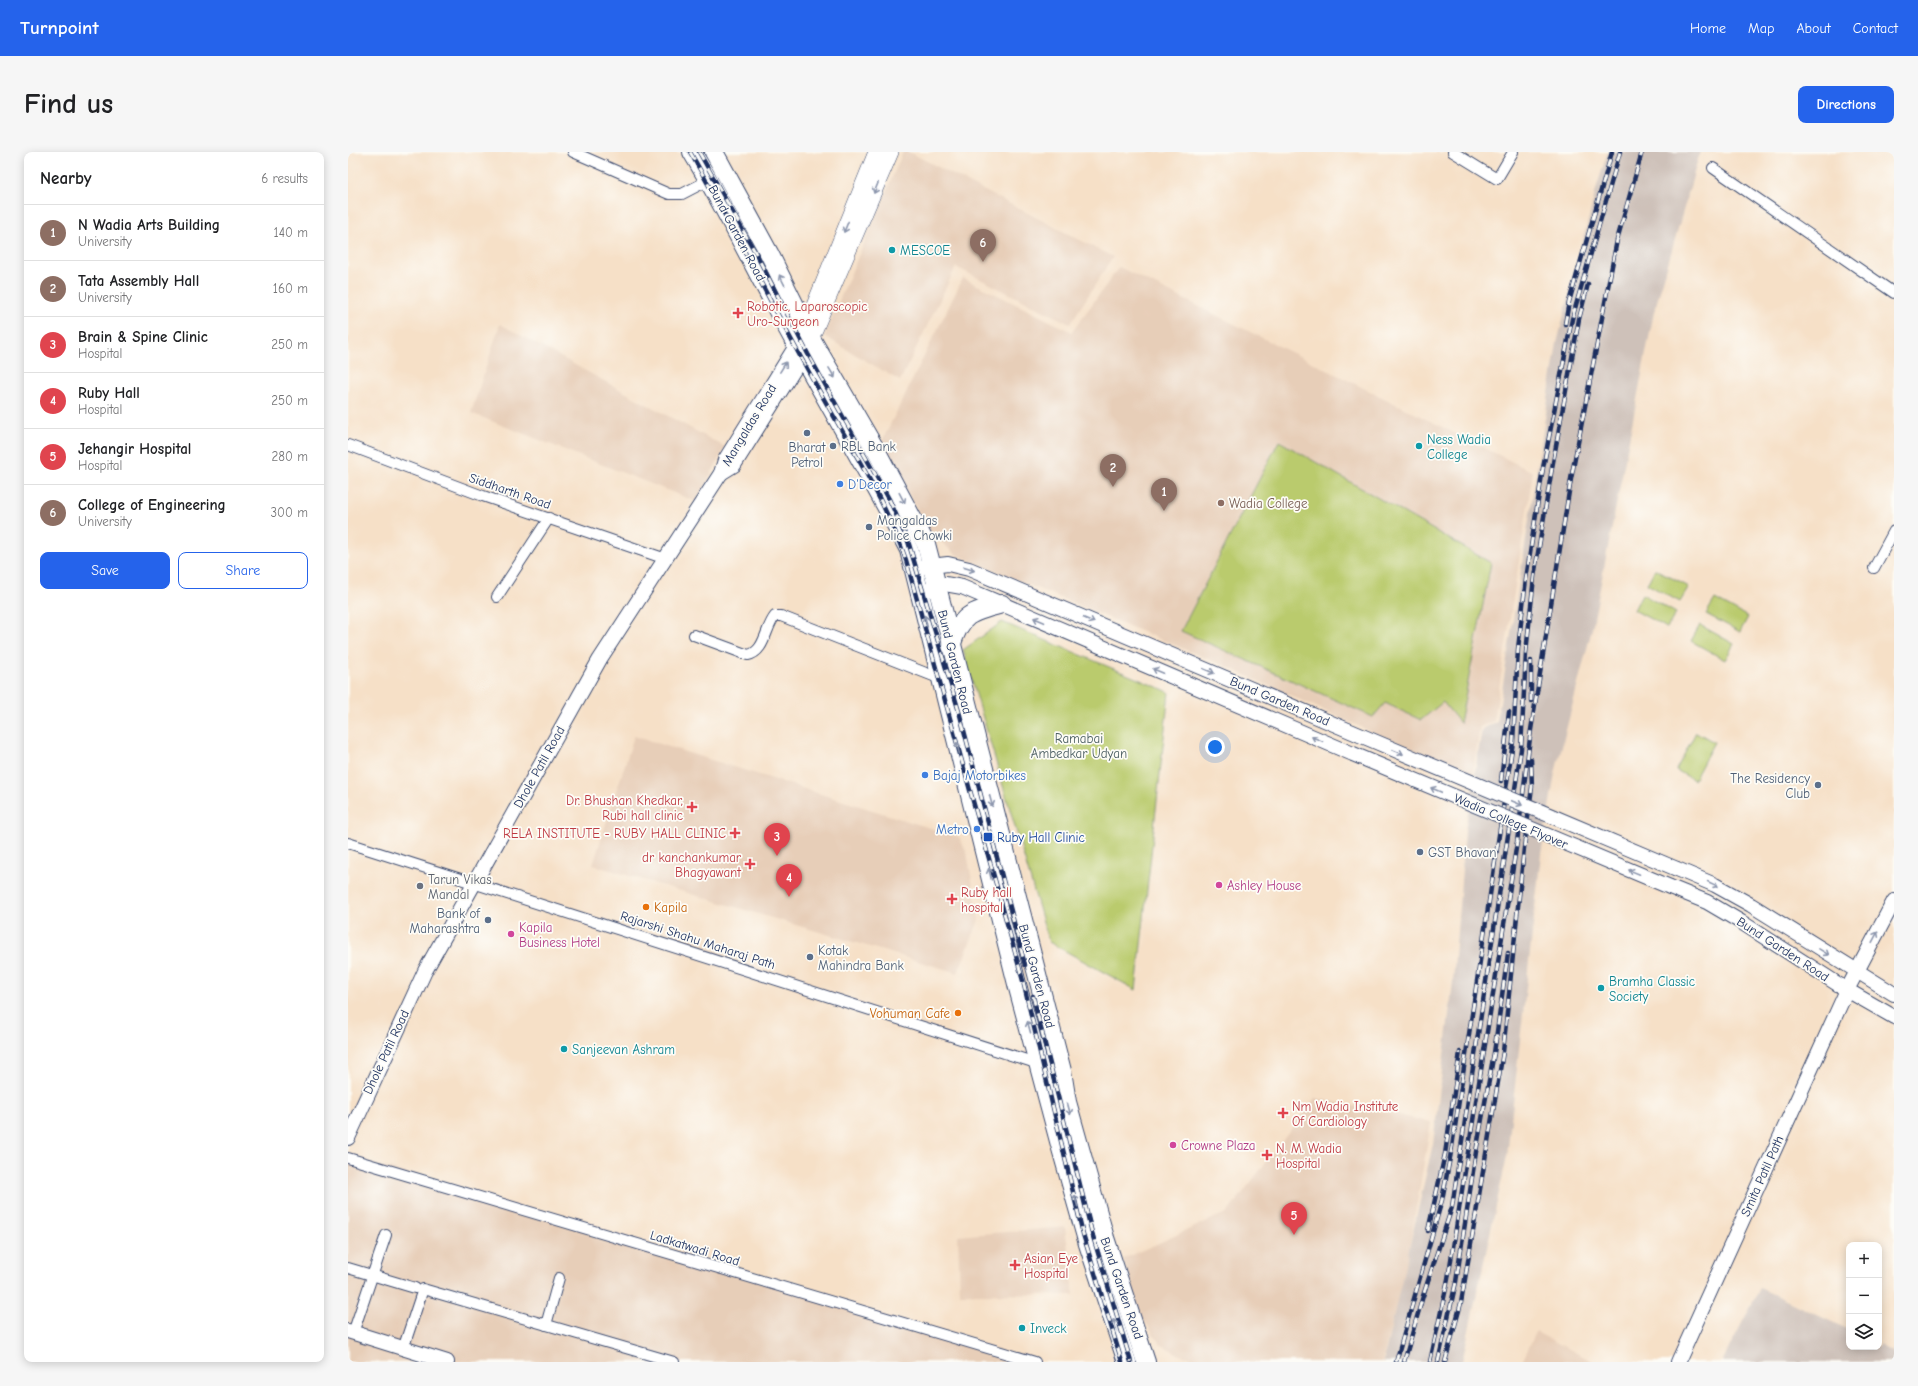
<!DOCTYPE html>
<html lang="en">
<head>
<meta charset="utf-8">
<style>
	:root { --surface:#fff; --page:#f6f6f6; --text:#202124; --muted:#757577; --line:#e0e0e0; --accent:#2563eb }
	body { margin:0; font-family:"Comic Neue",sans-serif; background:var(--page); color:var(--text) }
	.controls { position:absolute; right:12px; bottom:12px; display:grid; overflow:hidden; border-radius:8px; box-shadow:0 2px 10px #0003 }
	.controls button { width:36px; height:36px; display:grid; place-items:center; padding:0; border:0; border-bottom:1px solid var(--line); background:var(--surface); color:var(--text); font:20px sans-serif }
	.you { position:absolute; left:867px; top:595px; width:14px; height:14px; margin:-10px; border:3px solid #fff; border-radius:50%; background:#1a73e8; box-shadow:0 0 0 6px #1a73e833 }
	.badge { display:grid; place-items:center; width:26px; height:26px; border-radius:50%; background:var(--accent); color:#fff; font-size:13px; font-weight:700 }
	.pin { position:absolute; translate:-50% -33px; filter:drop-shadow(0 1px 2px #0008) }
	.pin::after { content:''; position:absolute; top:21px; width:14px; height:12px; background:inherit; clip-path:polygon(0 0,100% 0,50% 100%) }
	.list { margin:0; padding:0; list-style:none }
	h2 { display:flex; justify-content:space-between; align-items:center; height:52px; margin:0; padding:0 16px; font-size:17px }
	h2 small { font-size:13px; font-weight:400; color:var(--muted) }
	.list li { display:grid; grid-template-columns:26px 1fr auto; gap:12px; align-items:center; box-sizing:border-box; height:56px; padding:0 16px; border-top:1px solid var(--line) }
	.list b { display:block; font-size:15px; white-space:nowrap }
	.list p { margin:0; font-size:13px; white-space:nowrap; color:var(--muted) }
	.list em { font-size:13px; font-style:normal; color:var(--muted) }
	.actions { display:flex; gap:8px; padding:12px 16px }
	.actions a { flex:1; padding:9px 0; border:1px solid var(--accent); border-radius:8px; text-align:center; font-size:14px; color:var(--accent) }
	.actions .main { background:var(--accent); color:#fff }
	.icon { flex:none; width:22px; height:22px; fill:none; stroke:currentColor; stroke-width:2; stroke-linecap:round; stroke-linejoin:round }
	.map { position:relative; flex:none; width:1546px; height:1210px; overflow:hidden; border-radius:8px }
	header { display:flex; align-items:center; gap:24px; box-sizing:border-box; height:56px; padding:0 20px; background:var(--accent); color:#fff }
	header strong { font-size:19px }
	nav { display:flex; gap:22px; margin-inline-start:auto; font-size:14px }
	.intro { display:flex; align-items:center; justify-content:space-between; box-sizing:border-box; height:96px; padding:0 24px }
	h1 { margin:0; font-size:28px }
	.button { padding:10px 18px; border-radius:8px; background:var(--accent); color:#fff; font-size:14px; font-weight:700 }
	main { display:flex; gap:24px; padding:0 24px }
	aside { flex:1; background:var(--surface); border-radius:8px; box-shadow:0 2px 10px #0003 }
	.map>svg:first-child { display:block }
</style>
</head>
<body>
<header>
<strong>Turnpoint</strong>
<nav><a>Home</a><a>Map</a><a>About</a><a>Contact</a></nav>
</header>
<div class="intro"><h1>Find us</h1><a class="button">Directions</a></div>
<main>
<aside>
<h2>Nearby<small>6 results</small></h2>
<ul class="list">
<li><span class="badge" style="background:#8d6e63">1</span><div><b>N Wadia Arts Building</b><p>University</p></div><em>140 m</em></li>
<li><span class="badge" style="background:#8d6e63">2</span><div><b>Tata Assembly Hall</b><p>University</p></div><em>160 m</em></li>
<li><span class="badge" style="background:#e0444e">3</span><div><b>Brain &amp; Spine Clinic</b><p>Hospital</p></div><em>250 m</em></li>
<li><span class="badge" style="background:#e0444e">4</span><div><b>Ruby Hall</b><p>Hospital</p></div><em>250 m</em></li>
<li><span class="badge" style="background:#e0444e">5</span><div><b>Jehangir Hospital</b><p>Hospital</p></div><em>280 m</em></li>
<li><span class="badge" style="background:#8d6e63">6</span><div><b>College of Engineering</b><p>University</p></div><em>300 m</em></li>
</ul>
<div class="actions"><a class="main">Save</a><a>Share</a></div>
</aside>
<div class="map">
<svg width="1546" height="1210" viewBox="0 0 1546 1210">
	<rect width="100%" height="100%" fill="#fdfcf7"/>
	<filter id="ink" filterUnits="userSpaceOnUse"><feTurbulence type="fractalNoise" baseFrequency=".025" numOctaves="2"/><feDisplacementMap in="SourceGraphic" scale="8" xChannelSelector="R" yChannelSelector="G"/><feConvolveMatrix kernelMatrix="1 2 1 2 8 2 1 2 1" color-interpolation-filters="sRGB"/></filter>
	<filter id="wash" filterUnits="userSpaceOnUse"><feTurbulence type="fractalNoise" baseFrequency=".012" numOctaves="4" result="noise"/><feDisplacementMap in="SourceGraphic" scale="16" xChannelSelector="R" yChannelSelector="G"/><feGaussianBlur stdDeviation="0.9" result="paint"/><feColorMatrix in="noise" values="0 0 0 0 0 0 0 0 0 0 0 0 0 0 0 0 0 1.4 0 .05"/><feComposite in="paint" operator="in"/></filter>
	<g filter="url(#wash)">
		<rect width="100%" height="100%" fill="#f6e0c7"/>
		<!-- built -->
		<g fill="#e7ceb8">
			<path d="M555,0H561L765,105L722,172L608,115L552,229L476,184Z"/>
			<path d="M771,115L1185,320L1146,569L1132,575L1124,625L879,515L607,402L584,382L532,293L615,126L724,180Z"/>
			<path d="M152,172L377,295L349,350L123,261Z"/>
			<path d="M286,584L611,685L619,701L631,768L610,821L245,713Z"/>
			<path d="M967,946L1083,970L1059,1109L1034,1210H858L832,1203L812,1192L792,1162L775,1107L880,1060Z"/>
			<path d="M0,1004L691,1210H0Z"/>
			<path d="M717,1075L726,1143L612,1142L610,1084Z"/>
			<path d="M1188,1180L1246,1210H1174Z"/>
		</g>
		<!-- industrial -->
		<g fill="#cec1b9">
			<path d="M1260,0H1352L1306,160L1244,477L1207,621L1193,702L1159,1004L1114,1210H1035L1085,992L1105,830L1117,679L1134,577L1149,570L1209,191L1249,34Z"/>
			<path d="M1412,1136L1501,1178V1195H1531V1193L1546,1201V1210H1374Z"/>
		</g>
		<!-- green -->
		<g fill="#bacb6d" stroke="#6a7d66">
			<path d="M931,289L1143,411L1112,571L1095,550L1073,568L1037,551L1025,565L833,479Z"/>
			<path d="M1307,417L1341,435L1332,450L1299,432Z"/>
			<path d="M1294,442L1328,461L1319,476L1286,458Z"/>
			<path d="M1367,447L1400,465L1392,480L1358,462Z"/>
			<path d="M654,470L821,540L788,838L701,790L615,498Z"/>
			<path d="M1352,473L1386,492L1377,508L1343,489Z"/>
			<path d="M1348,580L1366,590L1346,628L1328,618Z"/>
		</g>
	</g>
	<g filter="url(#ink)">
		<g fill="none" stroke-linecap="round" stroke-linejoin="round">
			<defs>
				<g id="street">
					<path d="M225,0L321,42H334L361,28"/>
					<path d="M1105,0L1149,27L1165,0"/>
					<path d="M1365,16L1546,141"/>
					<path d="M0,293L135,344L318,407"/>
					<path d="M1526,416L1546,379"/>
					<path d="M149,445L201,366"/>
					<path d="M346,483L400,503C417,500 417,476 427,464H433L593,527L610,522"/>
					<path d="M0,691L691,912"/>
					<path d="M0,1006L687,1210"/>
					<path d="M0,1116L67,1136"/>
					<path d="M198,1173L211,1126"/>
					<path d="M5,1181L38,1083"/>
					<path d="M55,1197L75,1137L326,1210"/>
				</g>
				<g id="secondary">
					<path d="M373,321L386,313L454,205"/>
					<path d="M574,415L600,412L621,417L1014,584"/>
					<path d="M580,438L597,432L614,435L1005,602"/>
					<path d="M1329,717L1367,733L1403,753L1546,842"/>
					<path d="M1322,735L1359,750L1393,770L1499,838L1546,865"/>
					<path d="M0,986L77,819L252,507L373,321L377,308L448,194"/>
					<path d="M0,1179L99,1210"/>
					<path d="M1330,1210L1499,838L1546,749"/>
				</g>
				<g id="primary">
					<path d="M454,183L528,0"/>
					<path d="M460,194L543,0"/>
				</g>
				<g id="highway">
					<path d="M344,0C382,63 413,130 449,194C486,262 526,329 561,398L670,836L712,993L740,1092L779,1210"/>
					<path d="M366,0L421,101L464,188L529,300L578,392L714,919L719,950L757,1086L798,1210"/>
					<path d="M603,494C613,462 623,460 654,452"/>
				</g>
			</defs>
			<!-- street casing -->
			<use href="#street" stroke="#3c4a6e" stroke-width="12"/>
			<!-- secondary casing -->
			<use href="#secondary" stroke="#3c4a6e" stroke-width="16"/>
			<!-- primary casing -->
			<use href="#primary" stroke="#3c4a6e" stroke-width="16"/>
			<!-- highway casing -->
			<use href="#highway" stroke="#3c4a6e" stroke-width="20"/>
			<!-- street -->
			<use href="#street" stroke="#fff" stroke-width="10"/>
			<!-- secondary -->
			<use href="#secondary" stroke="#fff" stroke-width="14"/>
			<!-- primary -->
			<use href="#primary" stroke="#fff" stroke-width="15"/>
			<!-- highway -->
			<use href="#highway" stroke="#fff" stroke-width="18"/>
			<defs>
				<g id="rail">
					<path d="M342,0C384,73 421,148 462,222C495,283 535,342 558,408L675,829L735,1082L774,1210"/>
					<path d="M351,0L406,98L460,202L541,347L560,389L612,563L677,813"/>
					<path d="M1217,172L1221,150L1264,0"/>
					<path d="M1183,549V509"/>
					<path d="M1153,629L1161,560"/>
					<path d="M685,844L744,1081L783,1210"/>
					<path d="M1080,1079L1097,1002L1112,900"/>
					<path d="M1048,1210L1094,1048L1104,995L1165,590L1170,497L1178,427L1195,316L1224,167L1272,0"/>
					<path d="M1056,1210L1075,1144L1104,1055L1173,597L1178,501L1186,425L1204,316L1231,167L1240,132"/>
					<path d="M1082,1210L1100,1127L1169,690L1183,578L1223,327L1269,88L1294,0"/>
					<path d="M1090,1210L1108,1130L1128,1000L1146,901L1160,801"/>
					<path d="M1097,1210L1113,1151L1155,900L1176,696L1184,635L1183,607"/>
				</g>
			</defs>
			<!-- rail casing -->
			<use href="#rail" stroke="#1b2f5e" stroke-width="4.5"/>
			<!-- rail -->
			<use href="#rail" stroke="#fdfcf7" stroke-width="3" stroke-dasharray="9" stroke-linecap="butt"/>
			<defs>
				<g id="secondary-bridge">
					<path d="M1014,584L1329,717"/>
					<path d="M1005,602L1322,735"/>
				</g>
			</defs>
			<!-- secondary-bridge casing -->
			<use href="#secondary-bridge" stroke="#3c4a6e" stroke-width="16" stroke-linecap="butt"/>
			<!-- secondary-bridge -->
			<use href="#secondary-bridge" stroke="#fff" stroke-width="14"/>
		</g>
		<!-- one-way arrows -->
		<defs><path id="oneway-shaft" d="M-6 0H5M1.5-3L5.5 0L1.5 3" fill="none" stroke-width="1.6" stroke-linecap="round" stroke-linejoin="round"/></defs>
		<g stroke="#8d97ae">
			<use href="#oneway-shaft" transform="translate(528 36) rotate(112)"/>
			<use href="#oneway-shaft" transform="translate(498 75) rotate(112)"/>
			<use href="#oneway-shaft" transform="translate(434 128) rotate(-117)"/>
			<use href="#oneway-shaft" transform="translate(435 215) rotate(-58)"/>
			<use href="#oneway-shaft" transform="translate(484 221) rotate(59)"/>
			<use href="#oneway-shaft" transform="translate(554 346) rotate(62)"/>
			<use href="#oneway-shaft" transform="translate(621 417) rotate(18)"/>
			<use href="#oneway-shaft" transform="translate(691 468) rotate(-157)"/>
			<use href="#oneway-shaft" transform="translate(741 468) rotate(23)"/>
			<use href="#oneway-shaft" transform="translate(578 469) rotate(-103)"/>
			<use href="#oneway-shaft" transform="translate(810 519) rotate(-157)"/>
			<use href="#oneway-shaft" transform="translate(861 519) rotate(23)"/>
			<use href="#oneway-shaft" transform="translate(969 587) rotate(-157)"/>
			<use href="#oneway-shaft" transform="translate(610 596) rotate(-104)"/>
			<use href="#oneway-shaft" transform="translate(1050 600) rotate(23)"/>
			<use href="#oneway-shaft" transform="translate(1088 638) rotate(-157)"/>
			<use href="#oneway-shaft" transform="translate(643 649) rotate(75)"/>
			<use href="#oneway-shaft" transform="translate(1169 651) rotate(23)"/>
			<use href="#oneway-shaft" transform="translate(1286 720) rotate(-158)"/>
			<use href="#oneway-shaft" transform="translate(642 722) rotate(-104)"/>
			<use href="#oneway-shaft" transform="translate(1365 732) rotate(25)"/>
			<use href="#oneway-shaft" transform="translate(1527 785) rotate(-62)"/>
			<use href="#oneway-shaft" transform="translate(1476 800) rotate(32)"/>
			<use href="#oneway-shaft" transform="translate(681 875) rotate(-105)"/>
			<use href="#oneway-shaft" transform="translate(721 957) rotate(75)"/>
			<use href="#oneway-shaft" transform="translate(728 1049) rotate(-106)"/>
			<use href="#oneway-shaft" transform="translate(767 1173) rotate(-108)"/>
		</g>
	</g>
	<!-- markers -->
	<g fill="#0f9aa8" stroke="#fdfcf7" stroke-width="1.5">
		<circle cx="544" cy="98" r="4"/>
		<circle cx="1071" cy="294" r="4"/>
		<circle cx="1253" cy="836" r="4"/>
		<circle cx="216" cy="897" r="4"/>
		<circle cx="674" cy="1176" r="4"/>
	</g>
	<g fill="#e0444e" stroke="#fdfcf7" stroke-width="1.5">
		<path d="M388 155h4v4h4v4h-4v4h-4v-4h-4v-4h4z"/>
		<path d="M342 649h4v4h4v4h-4v4h-4v-4h-4v-4h4z"/>
		<path d="M385 675h4v4h4v4h-4v4h-4v-4h-4v-4h4z"/>
		<path d="M400 706h4v4h4v4h-4v4h-4v-4h-4v-4h4z"/>
		<path d="M602 741h4v4h4v4h-4v4h-4v-4h-4v-4h4z"/>
		<path d="M933 955h4v4h4v4h-4v4h-4v-4h-4v-4h4z"/>
		<path d="M917 997h4v4h4v4h-4v4h-4v-4h-4v-4h4z"/>
		<path d="M665 1107h4v4h4v4h-4v4h-4v-4h-4v-4h4z"/>
	</g>
	<g fill="#5c6f8a" stroke="#fdfcf7" stroke-width="1.5">
		<circle cx="459" cy="281" r="4"/>
		<circle cx="485" cy="294" r="4"/>
		<circle cx="521" cy="375" r="4"/>
		<circle cx="1470" cy="633" r="4"/>
		<circle cx="1072" cy="700" r="4"/>
		<circle cx="140" cy="768" r="4"/>
		<circle cx="462" cy="805" r="4"/>
	</g>
	<g fill="#3f7fe0" stroke="#fdfcf7" stroke-width="1.5">
		<circle cx="492" cy="332" r="4"/>
		<circle cx="577" cy="623" r="4"/>
		<circle cx="629" cy="677" r="4"/>
	</g>
	<circle fill="#8d6e63" stroke="#fdfcf7" stroke-width="1.5" cx="873" cy="351" r="4"/>
	<rect fill="#1a4fb4" stroke="#fdfcf7" stroke-width="1.5" x="635" y="680" width="10" height="10" rx="2"/>
	<g fill="#d1479c" stroke="#fdfcf7" stroke-width="1.5">
		<circle cx="871" cy="733" r="4"/>
		<circle cx="163" cy="782" r="4"/>
		<circle cx="825" cy="993" r="4"/>
	</g>
	<circle fill="#6b7280" stroke="#fdfcf7" stroke-width="1.5" cx="72" cy="734" r="4"/>
	<g fill="#e8710a" stroke="#fdfcf7" stroke-width="1.5">
		<circle cx="298" cy="755" r="4"/>
		<circle cx="610" cy="861" r="4"/>
	</g>
	<g text-anchor="middle" dominant-baseline="central" stroke-width="3.5" stroke-linejoin="round" paint-order="stroke">
		<!-- street labels -->
		<g font-size="13" fill="#1b2f5e" stroke="#fdfcf7">
			<text transform="translate(389 81) rotate(62)">Bund Garden Road</text>
			<text transform="translate(401 273) rotate(-59)">Mangaldas Road</text>
			<text transform="translate(162 339) rotate(19)">Siddharth Road</text>
			<text transform="translate(607 510) rotate(76)">Bund Garden Road</text>
			<text transform="translate(932 549) rotate(23)">Bund Garden Road</text>
			<text transform="translate(191 615) rotate(-61)">Dhole Patil Road</text>
			<text transform="translate(1163 669) rotate(23)">Wadia College Flyover</text>
			<text transform="translate(350 788) rotate(18)">Rajarshi Shahu Maharaj Path</text>
			<text transform="translate(1435 797) rotate(33)">Bund Garden Road</text>
			<text transform="translate(689 824) rotate(75)">Bund Garden Road</text>
			<text transform="translate(38 900) rotate(-65)">Dhole Patil Road</text>
			<text transform="translate(1414 1024) rotate(-66)">Smita Patil Path</text>
			<text transform="translate(347 1096) rotate(17)">Ladkatwadi Road</text>
			<text transform="translate(774 1136) rotate(71)">Bund Garden Road</text>
		</g>
		<!-- culture labels -->
		<g font-size="13" fill="#0d838f" stroke="#fdfcf7" text-anchor="start">
			<text x="552" y="98">MESCOE</text>
			<text x="1079" y="287">Ness Wadia<tspan x="1079" dy="15">College</tspan></text>
			<text x="1261" y="829">Bramha Classic<tspan x="1261" dy="15">Society</tspan></text>
			<text x="224" y="897">Sanjeevan Ashram</text>
			<text x="682" y="1176">Inveck</text>
		</g>
		<!-- health labels -->
		<g font-size="13" fill="#be3a42" stroke="#fdfcf7" text-anchor="start">
			<text x="399" y="154">Robotic, Laparoscopic<tspan x="399" dy="15">Uro-Surgeon</tspan></text>
			<text x="335" y="648" text-anchor="end">Dr. Bhushan Khedkar,<tspan x="335" dy="15">Rubi hall clinic</tspan></text>
			<text x="378" y="681" text-anchor="end">RELA INSTITUTE - RUBY HALL CLINIC</text>
			<text x="393" y="705" text-anchor="end">dr kanchankumar<tspan x="393" dy="15">Bhagyawant</tspan></text>
			<text x="613" y="740">Ruby hall<tspan x="613" dy="15">hospital</tspan></text>
			<text x="944" y="954">Nm Wadia Institute<tspan x="944" dy="15">Of Cardiology</tspan></text>
			<text x="928" y="996">N. M. Wadia<tspan x="928" dy="15">Hospital</tspan></text>
			<text x="676" y="1106">Asian Eye<tspan x="676" dy="15">Hospital</tspan></text>
		</g>
		<!-- service labels -->
		<g font-size="13" fill="#4e5e75" stroke="#fdfcf7" text-anchor="start">
			<text x="493" y="294">RBL Bank</text>
			<text x="459" y="295" text-anchor="middle">Bharat<tspan x="459" dy="15">Petrol</tspan></text>
			<text x="529" y="368">Mangaldas<tspan x="529" dy="15">Police Chowki</tspan></text>
			<text x="1462" y="626" text-anchor="end">The Residency<tspan x="1462" dy="15">Club</tspan></text>
			<text x="1080" y="700">GST Bhavan</text>
			<text x="132" y="761" text-anchor="end">Bank of<tspan x="132" dy="15">Maharashtra</tspan></text>
			<text x="470" y="798">Kotak<tspan x="470" dy="15">Mahindra Bank</tspan></text>
		</g>
		<!-- shop labels -->
		<g font-size="13" fill="#366cbe" stroke="#fdfcf7" text-anchor="start">
			<text x="500" y="332">D'Decor</text>
			<text x="585" y="623">Bajaj Motorbikes</text>
			<text x="621" y="677" text-anchor="end">Metro</text>
		</g>
		<!-- education labels -->
		<g font-size="13" fill="#785e54" stroke="#fdfcf7" text-anchor="start">
			<text x="881" y="351">Wadia College</text>
		</g>
		<!-- park labels -->
		<g font-size="13" fill="#4b5e62" stroke="#fdfcf7">
			<text x="731" y="586">Ramabai<tspan x="731" dy="15">Ambedkar Udyan</tspan></text>
		</g>
		<!-- transit labels -->
		<g font-size="13" fill="#164399" stroke="#fdfcf7" text-anchor="start">
			<text x="649" y="685">Ruby Hall Clinic</text>
		</g>
		<!-- worship labels -->
		<g font-size="13" fill="#5b616d" stroke="#fdfcf7" text-anchor="start">
			<text x="80" y="727">Tarun Vikas<tspan x="80" dy="15">Mandal</tspan></text>
		</g>
		<!-- hotel labels -->
		<g font-size="13" fill="#b23c85" stroke="#fdfcf7" text-anchor="start">
			<text x="879" y="733">Ashley House</text>
			<text x="171" y="775">Kapila<tspan x="171" dy="15">Business Hotel</tspan></text>
			<text x="833" y="993">Crowne Plaza</text>
		</g>
		<!-- food labels -->
		<g font-size="13" fill="#c56008" stroke="#fdfcf7" text-anchor="start">
			<text x="306" y="755">Kapila</text>
			<text x="602" y="861" text-anchor="end">Vohuman Cafe</text>
		</g>
	</g>
</svg>
<div class="controls">
<button>+</button>
<button>−</button>
<button><svg class="icon" aria-label="layers" viewBox="0 0 24 24"><path d="M12 4l9 5-9 5-9-5zM3 14l9 5 9-5"/></svg></button>
</div>
<div class="you"></div>
<div class="pin badge" style="left:816px;top:359px;background:#8d6e63">1</div>
<div class="pin badge" style="left:765px;top:335px;background:#8d6e63">2</div>
<div class="pin badge" style="left:429px;top:704px;background:#e0444e">3</div>
<div class="pin badge" style="left:441px;top:745px;background:#e0444e">4</div>
<div class="pin badge" style="left:946px;top:1083px;background:#e0444e">5</div>
<div class="pin badge" style="left:635px;top:110px;background:#8d6e63">6</div>
</div>
</main>
</body>
</html>
